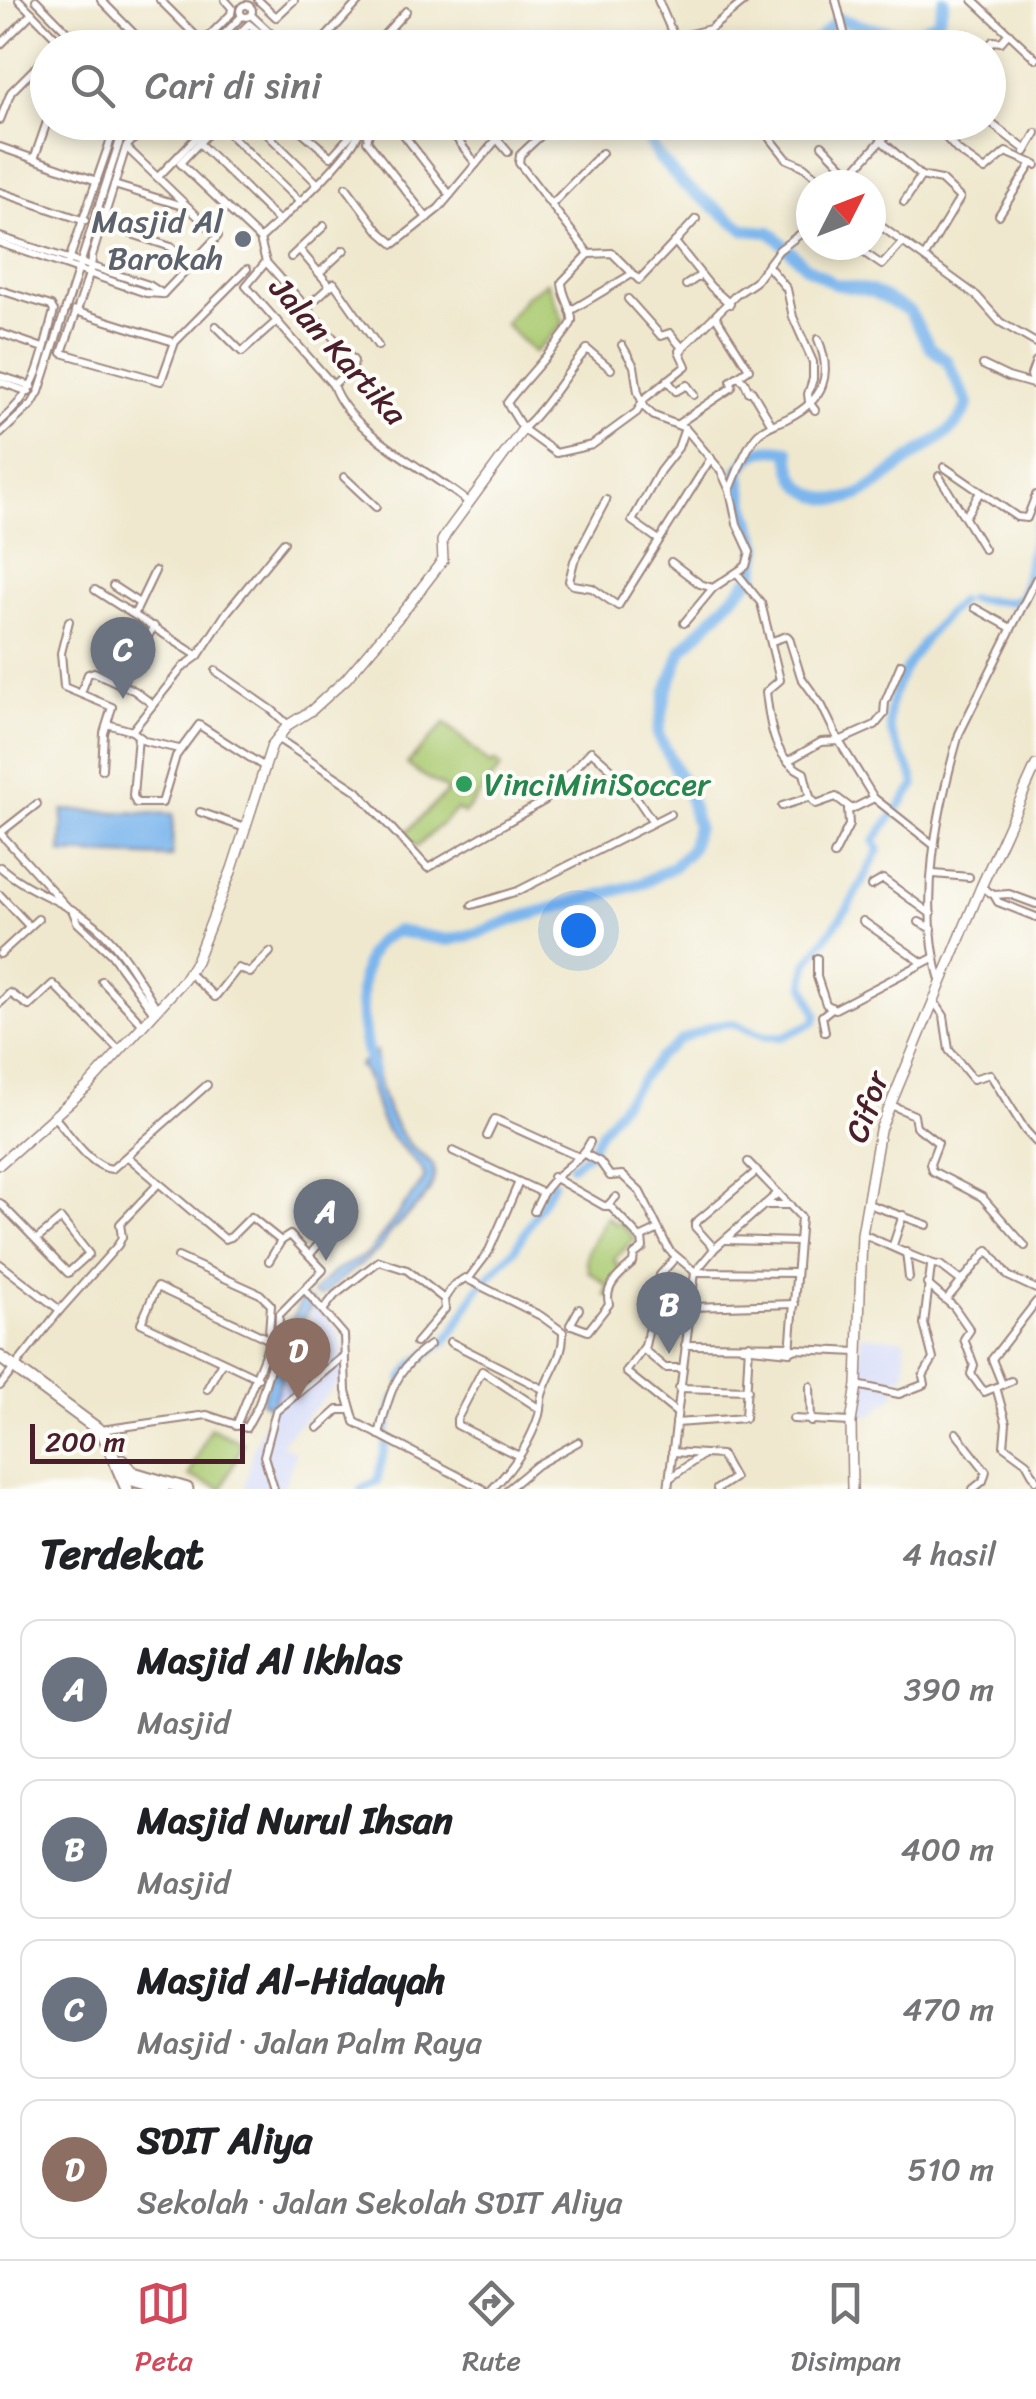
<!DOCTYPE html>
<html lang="id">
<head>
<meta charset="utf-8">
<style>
	:root { --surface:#fff; --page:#f2f2f2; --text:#202124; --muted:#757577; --line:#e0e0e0; --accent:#d1495b }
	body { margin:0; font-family:Sriracha,sans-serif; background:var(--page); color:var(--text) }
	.compass { position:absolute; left:796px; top:170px; width:90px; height:90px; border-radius:50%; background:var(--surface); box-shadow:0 5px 15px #0003; rotate:48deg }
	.scale { position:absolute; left:30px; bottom:25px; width:215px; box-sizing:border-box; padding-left:10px; border:5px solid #4a1f2b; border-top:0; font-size:28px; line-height:35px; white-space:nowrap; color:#4a1f2b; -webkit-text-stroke:8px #fdfcf7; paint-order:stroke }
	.you { position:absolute; left:578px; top:930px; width:35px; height:35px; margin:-25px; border:8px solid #fff; border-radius:50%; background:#1a73e8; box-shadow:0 0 0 15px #1a73e833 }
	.badge { display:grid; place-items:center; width:65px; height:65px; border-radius:50%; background:var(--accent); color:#fff; font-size:32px; font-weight:700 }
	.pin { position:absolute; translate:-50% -82px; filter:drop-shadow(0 2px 5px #0008) }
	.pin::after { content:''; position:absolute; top:52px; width:35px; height:30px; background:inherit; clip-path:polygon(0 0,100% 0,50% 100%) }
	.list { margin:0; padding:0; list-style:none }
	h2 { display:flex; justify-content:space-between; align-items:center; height:130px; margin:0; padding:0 40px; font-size:42px }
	h2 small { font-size:32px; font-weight:400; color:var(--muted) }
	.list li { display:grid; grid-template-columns:65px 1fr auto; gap:30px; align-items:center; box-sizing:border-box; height:140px; margin:0 20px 20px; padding:0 20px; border:2px solid var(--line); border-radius:20px }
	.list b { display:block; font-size:38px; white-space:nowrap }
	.list p { margin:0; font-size:32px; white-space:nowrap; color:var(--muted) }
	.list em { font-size:32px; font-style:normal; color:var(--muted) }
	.icon { flex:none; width:55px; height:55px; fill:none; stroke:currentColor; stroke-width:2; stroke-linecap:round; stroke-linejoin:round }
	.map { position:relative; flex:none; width:1036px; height:1489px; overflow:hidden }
	.search { position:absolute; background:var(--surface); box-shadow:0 5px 15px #0003; left:30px; right:30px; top:30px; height:110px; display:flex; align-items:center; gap:25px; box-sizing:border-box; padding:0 35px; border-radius:55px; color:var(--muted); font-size:38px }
	.sheet { height:770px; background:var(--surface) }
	nav { display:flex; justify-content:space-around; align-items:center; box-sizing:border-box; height:140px; border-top:2px solid var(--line); background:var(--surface); font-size:28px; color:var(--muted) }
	nav a { display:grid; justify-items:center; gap:5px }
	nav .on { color:var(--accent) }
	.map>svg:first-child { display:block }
</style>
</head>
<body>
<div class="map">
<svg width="1036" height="1489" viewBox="0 0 1036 1489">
	<rect width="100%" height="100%" fill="#fdfcf7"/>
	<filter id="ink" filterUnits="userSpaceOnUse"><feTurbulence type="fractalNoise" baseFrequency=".01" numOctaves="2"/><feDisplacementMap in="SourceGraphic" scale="20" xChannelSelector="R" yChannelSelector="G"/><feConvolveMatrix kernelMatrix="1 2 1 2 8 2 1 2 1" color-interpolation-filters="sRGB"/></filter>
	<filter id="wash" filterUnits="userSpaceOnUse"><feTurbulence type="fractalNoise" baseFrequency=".0048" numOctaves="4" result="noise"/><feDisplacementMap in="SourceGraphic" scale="40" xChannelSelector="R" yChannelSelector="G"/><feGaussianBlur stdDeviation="2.25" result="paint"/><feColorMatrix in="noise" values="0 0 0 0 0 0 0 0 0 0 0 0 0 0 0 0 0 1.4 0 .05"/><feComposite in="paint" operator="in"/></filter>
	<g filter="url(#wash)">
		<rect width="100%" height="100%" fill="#efe8ce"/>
		<!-- built -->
		<g fill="#d3d9f9">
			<path d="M315,1302L343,1338L345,1376L281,1443L296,1453L283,1489H244L253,1449Z"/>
			<path d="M861,1335L905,1339L906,1374L893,1382L897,1393L872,1415H859Z"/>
		</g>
		<!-- green -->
		<g fill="#aaca71" stroke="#7a744e" stroke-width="2.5">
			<path d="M547,282L564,323L534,353L505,324L526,296Z"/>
			<path d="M445,723L491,765L495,761L501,767L464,814L457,809L417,847L404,834L448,791C435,780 419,776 407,764Z"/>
			<path d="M607,1216L615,1224L619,1222L635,1239L614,1259L624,1275L609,1297L605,1295L608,1286L588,1271L589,1266L586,1264L588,1250Z"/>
			<path d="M210,1428L243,1443L222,1489L189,1476Z"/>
		</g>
		<!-- water -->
		<g fill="#7cb6ed" stroke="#636a8c" stroke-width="2.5">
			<path d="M63,810L173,814L172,857L61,853Z"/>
			<path d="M376,1052C374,1082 389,1121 409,1144C417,1152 427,1157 434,1166C437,1198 410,1209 392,1231C386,1237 384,1244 378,1250C359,1268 338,1278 321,1297L312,1293L335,1271L369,1253L425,1178C422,1163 401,1149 391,1136C373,1115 376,1086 359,1065Z"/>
			<path d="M303,1296L314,1302L298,1327L272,1407L261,1402L282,1341Z"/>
		</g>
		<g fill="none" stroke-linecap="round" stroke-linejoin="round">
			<!-- canal -->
			<g stroke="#7cb6ed" stroke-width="8">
				<path d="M969,599L1011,602L1022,595L1036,525"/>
				<path d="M572,1166L589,1153L602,1130L658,1058L680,1040L711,1026L731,1023L766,1037H782L814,1022L817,1015L804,984L807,964L849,906L879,850L874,841L915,785C912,764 894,749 890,728C882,688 932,627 960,601"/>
				<path d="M402,1380L413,1364L445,1341L454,1330L478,1288L515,1249L554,1182"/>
				<path d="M385,1435L395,1397"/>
				<path d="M361,1489L377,1481L386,1443"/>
			</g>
			<!-- river -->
			<g stroke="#7cb6ed" stroke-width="12">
				<path d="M809,48L839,19L872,29L912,34L938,21L944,0"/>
				<path d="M373,1071C362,1037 352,975 376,944C380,939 390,934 396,931L449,940L482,932L515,919L643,883L674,866L691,849L697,826L689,796L658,734L666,693L682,650L754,575L759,547L745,505L739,471C753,450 765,446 789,451C791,472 795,486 816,495C857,513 887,473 919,452C941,437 957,430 968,404L947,361L930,347L909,311L872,291L834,284L807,267L770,232L745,230L683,184L656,154L642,122"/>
			</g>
		</g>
	</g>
	<g filter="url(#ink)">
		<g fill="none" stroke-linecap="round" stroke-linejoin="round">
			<defs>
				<g id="street">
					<path d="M19,0L66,48"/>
					<path d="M36,0L83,48"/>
					<path d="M101,0L148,48"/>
					<path d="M160,0L202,42"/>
					<path d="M258,0L276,17L294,0"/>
					<path d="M658,0L675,39"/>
					<path d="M836,0L848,48"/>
					<path d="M973,0L1036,59"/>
					<circle cx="246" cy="11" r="6"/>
					<path d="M251,15L286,48"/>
					<path d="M0,45L32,13"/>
					<path d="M197,48L231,14L232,8L225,0"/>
					<path d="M210,48L242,16"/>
					<path d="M224,48L249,24L278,48"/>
					<path d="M316,48L360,0"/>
					<path d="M372,48L406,11"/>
					<path d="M662,48L682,36L710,29L746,0"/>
					<path d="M987,48L993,41L1001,42L1009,33"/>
					<path d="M0,120L11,92L48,55"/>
					<path d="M988,121L1026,150"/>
					<path d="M150,122L126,147L92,256C94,270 68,333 62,353L161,381L175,342L247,269"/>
					<path d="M219,122L180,163L260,239L266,262L354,361L353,367L333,385"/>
					<path d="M255,122L317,183"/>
					<path d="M291,122L331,157L357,128V122"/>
					<path d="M372,122L367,141L427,218"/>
					<path d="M394,122L450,195"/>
					<path d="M444,122L476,164"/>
					<path d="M494,122L500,131L497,139"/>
					<path d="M555,122L520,155L519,163L589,254L562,282C562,296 573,308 572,321C571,331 517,388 507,403L523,429L556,453L592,445L637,412L644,399L686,366L679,351L737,294L755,282L779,250L811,226"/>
					<path d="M804,122L807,126"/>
					<path d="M932,122L957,150L985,170L1006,152L1036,165"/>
					<path d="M218,123L299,201"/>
					<path d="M767,134L787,159L803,166L826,185"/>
					<path d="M497,139L508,152"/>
					<path d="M883,142L921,176L941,180L960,198L925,256"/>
					<path d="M199,143L279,221"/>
					<path d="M822,145L850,174"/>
					<path d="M0,147L97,181"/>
					<path d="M126,147L218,236L163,294"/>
					<path d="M1025,152L1036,133"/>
					<path d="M34,159L48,119"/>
					<path d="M158,177L211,122"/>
					<path d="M114,185L189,208"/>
					<path d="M841,185L898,122"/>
					<path d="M346,187L379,231L394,244L439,208L497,139"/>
					<path d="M0,192L85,221"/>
					<path d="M904,202L921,176"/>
					<path d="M552,204L602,153"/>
					<path d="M999,215L1032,163"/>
					<path d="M871,219L977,296L1000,322L1036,343"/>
					<path d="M102,224L171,247L190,266"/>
					<path d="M0,237L149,285L163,294"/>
					<path d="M260,239C285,215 357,154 363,122"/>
					<path d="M675,242L696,219"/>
					<path d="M0,243L146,293L162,294"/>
					<path d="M853,245L882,265L903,242"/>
					<path d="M299,249L330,286L334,283L378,346"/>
					<path d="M589,254L612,253L639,280L675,242L711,287L730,304"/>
					<path d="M291,257L324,226"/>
					<path d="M266,262L246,286L333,385C349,433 429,470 468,502"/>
					<path d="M68,263L112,136L126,122"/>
					<path d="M768,266L787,289L793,317L813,362V379L808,394L809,402L815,410"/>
					<path d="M319,273L344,250"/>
					<path d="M686,285L701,275"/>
					<path d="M0,290L51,306L54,311C40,361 41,386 0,422"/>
					<path d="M628,299L661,336L670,333L683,349"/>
					<path d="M308,306L330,286"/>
					<path d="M75,311L174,342"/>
					<path d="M570,311L632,274"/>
					<path d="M716,317L749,369L737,377L744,381L749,392L751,390L772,425"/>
					<path d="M216,326L242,352L277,321"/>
					<path d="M0,333L43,348"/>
					<path d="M622,345L634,366L638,392L645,408L654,416L685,428L721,471L730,491L737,524L750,552L746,566L713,588L684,623"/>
					<path d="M983,365L1008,377L1036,385"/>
					<path d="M0,376L32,386"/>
					<path d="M667,380L676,391L687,385L694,395"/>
					<path d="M0,382L29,392"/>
					<path d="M1033,382L1031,375L1036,361"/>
					<path d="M678,424L728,390L732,387L731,381L737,377"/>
					<path d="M523,429C549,405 564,375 587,349L611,369"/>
					<path d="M0,434L32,404L39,392L121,137L134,122"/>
					<path d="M944,467L1017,517L1027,518L1036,495"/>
					<path d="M939,476L984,549"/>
					<path d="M344,477L376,507"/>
					<path d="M730,490C736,475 747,444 759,433C767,426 778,423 788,418C824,400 833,375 818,339"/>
					<path d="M606,500L574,561L569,581L573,585L592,588L618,606L711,458"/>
					<path d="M965,517L979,494"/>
					<path d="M659,540L632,521L660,471L678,448L685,428"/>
					<path d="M671,562L700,584L713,588"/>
					<path d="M737,573L761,603L780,680L766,692C770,722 772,758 804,773L810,797L816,804L836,797L852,809L874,798"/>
					<path d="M113,586L139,603"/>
					<path d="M95,590L198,656"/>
					<path d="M975,608L1011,628"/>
					<path d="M135,613L155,571"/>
					<path d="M69,621L61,653L64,687L112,707L104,733L102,769"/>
					<path d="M772,641L787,636L789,638L801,677L822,706L839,741L874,798L935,846"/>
					<path d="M216,671L272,710L288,725"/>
					<path d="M120,685L154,626"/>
					<path d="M81,693L88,674L94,672L135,691L152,704"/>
					<path d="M107,724L132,731L145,741L179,749"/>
					<path d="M132,731L183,667L198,656L227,612L284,542"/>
					<path d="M138,736L133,796L136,803H162L176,756L199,725L263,766"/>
					<path d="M277,738L357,791L428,868L544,801L591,751L626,782L653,822"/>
					<path d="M788,761L821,742L839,741L875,725L884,714L885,702L901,664"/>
					<path d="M782,806L810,797"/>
					<path d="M200,812L245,828"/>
					<path d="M0,833L67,907"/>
					<path d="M0,833L37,804"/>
					<path d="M834,855L849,825L848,809"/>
					<path d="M0,867C28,891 58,899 86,918C118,940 137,977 157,1009"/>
					<path d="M934,874L969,877"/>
					<path d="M871,886L883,879L931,914"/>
					<path d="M981,887L994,895L998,902L1036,917"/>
					<path d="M0,895L29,926"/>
					<path d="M994,895L1009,894L1036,904"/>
					<path d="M472,905L518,891L670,814"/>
					<path d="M73,912L77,922L111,954L154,1013"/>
					<path d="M863,921L923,963"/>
					<path d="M919,922L932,929"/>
					<path d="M0,954L38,919"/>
					<path d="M817,958V977L826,1004L835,1009L933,958"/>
					<path d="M189,973L215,997L238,968L250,973L270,952"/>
					<path d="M102,981L143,1025"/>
					<path d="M941,984C917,905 937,811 959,734L1036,579"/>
					<path d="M934,1001L944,1016L949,1050L973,1079L990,1074L1025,1130L1036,1142"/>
					<path d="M0,1003L10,993L29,1006L53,984L120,1051"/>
					<path d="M825,1032L822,1016L832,1008"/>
					<path d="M891,1105L914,1115L916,1126L938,1143L930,1164L932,1171L982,1197L1025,1246"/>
					<path d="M55,1118C70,1134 90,1167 112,1169L207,1085"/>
					<path d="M487,1136L495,1119L579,1157"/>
					<path d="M453,1151L543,1193C558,1169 582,1162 590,1142"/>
					<path d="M585,1154L600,1162L610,1176L622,1175L640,1192L669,1250L695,1272L796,1273"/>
					<path d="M128,1157L225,1239L231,1237L251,1217L281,1241"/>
					<path d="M748,1162L801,1217L790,1352"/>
					<path d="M553,1177L604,1206H610L640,1238L657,1230"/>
					<path d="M0,1203L36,1240L61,1219L89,1254L68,1273L36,1240"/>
					<path d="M868,1204L927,1225"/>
					<path d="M608,1205L616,1197"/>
					<path d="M764,1205H790"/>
					<path d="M534,1211L543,1193"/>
					<path d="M862,1234C878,1240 930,1266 940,1265L961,1281"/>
					<path d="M725,1240L799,1242"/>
					<path d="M893,1245L903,1215"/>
					<path d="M714,1248L695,1227V1223L757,1171"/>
					<path d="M906,1252L909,1278"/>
					<path d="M311,1253L345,1214"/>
					<path d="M178,1257L260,1294L271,1305L268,1347L236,1426"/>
					<path d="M676,1257L660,1275L645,1346L626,1372L677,1413"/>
					<path d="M0,1264L60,1310"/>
					<path d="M469,1278L488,1253L519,1182"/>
					<path d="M927,1284L954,1307L970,1330L964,1339L974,1365L971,1374L984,1392L1011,1381"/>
					<path d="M305,1290L344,1335L346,1391L355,1422L483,1489"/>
					<path d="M947,1299L988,1250L1008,1276L1036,1289"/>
					<path d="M691,1307L795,1304"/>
					<path d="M324,1309L335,1295L379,1261L407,1270L444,1299"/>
					<path d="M570,1325L579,1309"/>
					<path d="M572,1325L588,1331L609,1304C604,1286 620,1274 633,1263L634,1255L643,1248L642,1238"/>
					<path d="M450,1342L543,1389"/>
					<path d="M416,1343L445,1309L444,1299L453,1286L465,1278L541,1316L563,1332C564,1357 550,1370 543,1392C540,1399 541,1407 539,1415C530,1443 513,1468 492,1489"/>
					<path d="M685,1345L791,1346"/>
					<path d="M742,1347L790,1352L796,1349L857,1352"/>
					<path d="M644,1350L665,1368H680"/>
					<path d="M258,1378L141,1323L157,1287L270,1340"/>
					<path d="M1002,1384L992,1359L1036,1302"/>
					<path d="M857,1385L899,1394L925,1384L923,1376L933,1359L924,1324L931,1266"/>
					<path d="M0,1386L60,1310L118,1245L122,1237L120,1224L158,1184"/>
					<path d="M810,1386L811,1422"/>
					<path d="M996,1387L1006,1423L1004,1446L1026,1462L1036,1480"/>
					<path d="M679,1388L748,1390"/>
					<path d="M207,1389L222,1362"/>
					<path d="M793,1419L851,1422"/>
					<path d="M676,1423L745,1418L749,1344"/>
					<path d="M318,1428L338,1410H350"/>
					<path d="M101,1430L207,1415L246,1428L259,1404L278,1342L279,1315L323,1270L290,1235L281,1241L269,1261"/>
					<path d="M956,1433L986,1471L983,1481L973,1489"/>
					<path d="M379,1435C388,1396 395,1369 430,1345"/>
					<path d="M672,1452L721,1455L734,1478L717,1489"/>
					<path d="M519,1456L457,1425V1419L482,1371L540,1409"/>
					<path d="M670,1478L701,1456"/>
					<path d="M274,1489L264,1456L276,1411L345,1355"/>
					<path d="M508,1489L537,1465L578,1442"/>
					<path d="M668,1489L695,1272L715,1248L778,1193"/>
				</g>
				<g id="secondary">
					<path d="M0,1164L87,1087L184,980L196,961L232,869L272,745L288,725L312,710L346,679L407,607L443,560L442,541L446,534L523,429"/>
					<path d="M852,1489L851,1422L857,1385L862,1234L880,1130L981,887L1036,765"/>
				</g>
				<g id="highway">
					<path d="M0,1357L103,1433L127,1489"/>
					<path d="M122,1461L133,1473L187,1489"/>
					<path d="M123,1477L163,1489"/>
				</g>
			</defs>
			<!-- street casing -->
			<use href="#street" stroke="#9c847c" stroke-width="10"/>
			<!-- secondary casing -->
			<use href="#secondary" stroke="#9c847c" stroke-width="12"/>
			<!-- highway casing -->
			<use href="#highway" stroke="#9c847c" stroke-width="15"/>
			<!-- street -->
			<use href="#street" stroke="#fff" stroke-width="6"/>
			<!-- secondary -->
			<use href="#secondary" stroke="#fff" stroke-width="9"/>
			<!-- highway -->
			<use href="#highway" stroke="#fff" stroke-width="11"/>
		</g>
	</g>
	<!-- markers -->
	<circle fill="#6b7280" stroke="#fdfcf7" stroke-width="4" cx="243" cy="239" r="10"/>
	<circle fill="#2e9e5b" stroke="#fdfcf7" stroke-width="4" cx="464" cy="784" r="10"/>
	<g text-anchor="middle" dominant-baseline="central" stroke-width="8" stroke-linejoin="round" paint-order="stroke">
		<!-- worship labels -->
		<g font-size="32" fill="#5b616d" stroke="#fdfcf7" text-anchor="end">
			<text x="223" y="221">Masjid Al<tspan x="223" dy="37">Barokah</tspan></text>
		</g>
		<!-- street labels -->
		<g font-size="32" fill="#4a1f2b" stroke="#fdfcf7">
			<text transform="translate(338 351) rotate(48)">Jalan Kartika</text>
			<text transform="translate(867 1107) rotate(-71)">Cifor</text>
		</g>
		<!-- leisure labels -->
		<g font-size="32" fill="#27864d" stroke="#fdfcf7" text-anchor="start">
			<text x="484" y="784">VinciMiniSoccer</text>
		</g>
	</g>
</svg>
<svg class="compass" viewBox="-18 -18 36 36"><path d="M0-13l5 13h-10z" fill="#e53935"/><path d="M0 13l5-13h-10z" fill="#757577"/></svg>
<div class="scale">200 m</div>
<div class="you"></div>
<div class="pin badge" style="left:326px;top:1261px;background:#6b7280">A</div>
<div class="pin badge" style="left:669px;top:1354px;background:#6b7280">B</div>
<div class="pin badge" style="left:123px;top:699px;background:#6b7280">C</div>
<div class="pin badge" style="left:298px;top:1400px;background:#8d6e63">D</div>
<div class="search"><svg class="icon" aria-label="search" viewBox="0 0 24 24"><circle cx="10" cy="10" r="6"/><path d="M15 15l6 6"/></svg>Cari di sini</div>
</div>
<section class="sheet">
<h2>Terdekat<small>4 hasil</small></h2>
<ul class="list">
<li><span class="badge" style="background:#6b7280">A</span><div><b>Masjid Al Ikhlas</b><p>Masjid</p></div><em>390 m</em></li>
<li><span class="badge" style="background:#6b7280">B</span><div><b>Masjid Nurul Ihsan</b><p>Masjid</p></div><em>400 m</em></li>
<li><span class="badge" style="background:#6b7280">C</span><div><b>Masjid Al-Hidayah</b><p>Masjid · Jalan Palm Raya</p></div><em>470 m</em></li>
<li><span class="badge" style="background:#8d6e63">D</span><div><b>SDIT Aliya</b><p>Sekolah · Jalan Sekolah SDIT Aliya</p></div><em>510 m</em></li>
</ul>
</section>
<nav>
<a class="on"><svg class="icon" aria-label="map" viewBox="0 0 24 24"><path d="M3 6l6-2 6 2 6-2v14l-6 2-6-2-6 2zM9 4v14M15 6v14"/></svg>Peta</a>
<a><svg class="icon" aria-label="directions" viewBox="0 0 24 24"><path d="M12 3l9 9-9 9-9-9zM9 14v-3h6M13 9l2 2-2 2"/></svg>Rute</a>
<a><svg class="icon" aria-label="saved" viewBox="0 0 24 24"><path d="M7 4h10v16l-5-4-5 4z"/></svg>Disimpan</a>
</nav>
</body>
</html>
